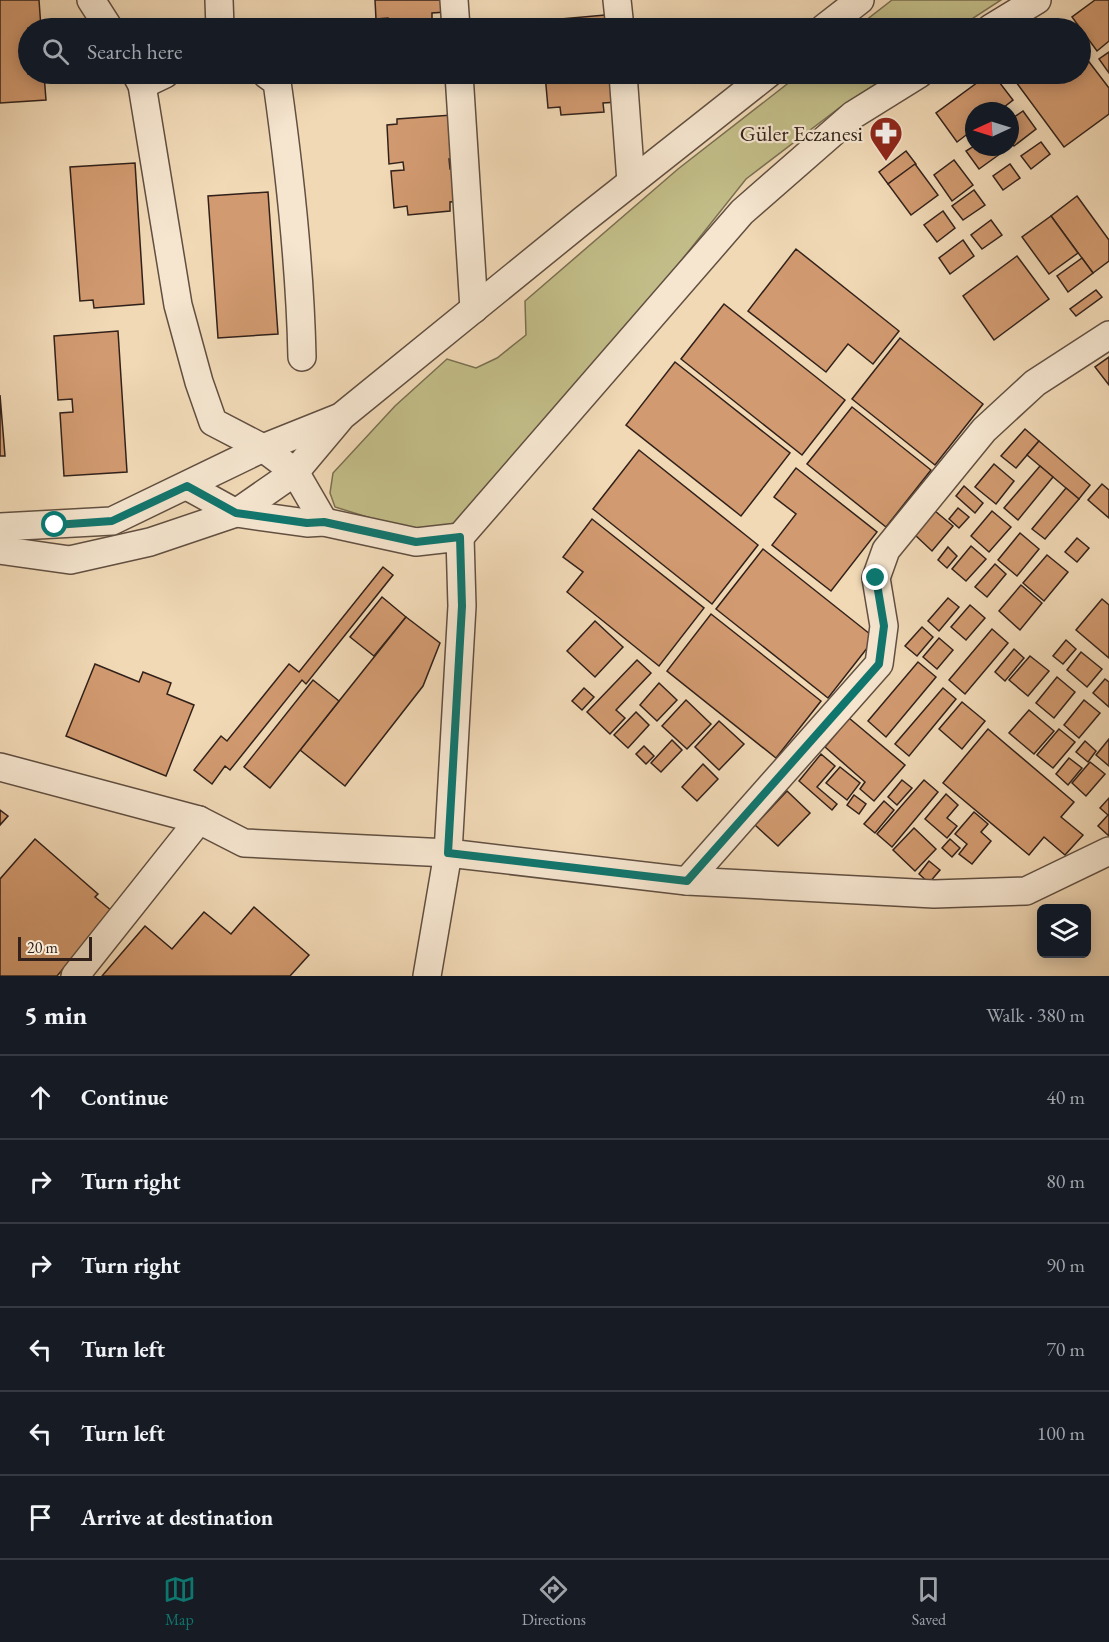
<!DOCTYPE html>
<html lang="en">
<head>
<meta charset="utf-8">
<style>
	:root { --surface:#171b24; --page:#242831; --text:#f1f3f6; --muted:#9ea1a6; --line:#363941; --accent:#0f766e }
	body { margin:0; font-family:"EB Garamond",serif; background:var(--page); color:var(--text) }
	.controls { position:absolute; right:18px; bottom:18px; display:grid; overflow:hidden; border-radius:9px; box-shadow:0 3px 15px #0003 }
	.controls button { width:54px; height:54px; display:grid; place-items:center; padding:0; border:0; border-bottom:2px solid var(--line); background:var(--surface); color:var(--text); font:30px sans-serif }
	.compass { position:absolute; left:965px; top:102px; width:54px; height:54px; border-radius:50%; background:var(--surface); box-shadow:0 3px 15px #0003; rotate:266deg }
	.scale { position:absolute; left:18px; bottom:15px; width:74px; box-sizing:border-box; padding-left:6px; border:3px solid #31211a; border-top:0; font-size:16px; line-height:21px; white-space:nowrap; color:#31211a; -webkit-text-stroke:4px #f6e6d0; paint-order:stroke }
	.stop { position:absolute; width:18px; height:18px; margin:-14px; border:4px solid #0f766e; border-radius:50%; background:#fff }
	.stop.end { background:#0f766e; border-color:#fff; box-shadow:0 2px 6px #0008 }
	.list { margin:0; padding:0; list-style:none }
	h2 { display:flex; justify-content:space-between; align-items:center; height:78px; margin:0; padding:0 24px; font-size:26px }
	h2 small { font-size:20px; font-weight:400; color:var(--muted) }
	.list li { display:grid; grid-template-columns:39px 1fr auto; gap:18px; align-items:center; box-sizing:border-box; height:84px; padding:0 24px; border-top:2px solid var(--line) }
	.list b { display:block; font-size:22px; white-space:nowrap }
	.list em { font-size:20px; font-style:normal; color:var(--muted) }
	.icon { flex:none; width:33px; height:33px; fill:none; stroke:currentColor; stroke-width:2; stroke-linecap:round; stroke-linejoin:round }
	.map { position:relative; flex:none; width:1109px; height:976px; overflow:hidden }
	.search { position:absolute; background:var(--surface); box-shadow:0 3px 15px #0003; left:18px; right:18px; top:18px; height:66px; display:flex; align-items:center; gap:15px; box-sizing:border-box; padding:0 21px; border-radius:33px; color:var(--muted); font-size:22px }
	.sheet { height:582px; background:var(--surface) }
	nav { display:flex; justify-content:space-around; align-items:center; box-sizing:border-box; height:84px; border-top:2px solid var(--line); background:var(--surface); font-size:16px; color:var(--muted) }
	nav a { display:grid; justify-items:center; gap:3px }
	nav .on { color:var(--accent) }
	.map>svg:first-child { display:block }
</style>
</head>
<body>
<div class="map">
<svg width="1109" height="976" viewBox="0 0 1109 976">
	<rect width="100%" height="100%" fill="#f1d9b6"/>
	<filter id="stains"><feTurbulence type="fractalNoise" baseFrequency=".00333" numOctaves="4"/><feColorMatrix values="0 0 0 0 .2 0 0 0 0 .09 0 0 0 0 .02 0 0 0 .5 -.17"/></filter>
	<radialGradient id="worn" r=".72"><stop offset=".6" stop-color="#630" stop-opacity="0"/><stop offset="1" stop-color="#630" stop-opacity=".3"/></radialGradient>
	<!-- green -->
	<g fill="#c2bd88" stroke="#7a6f51" stroke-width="1.5">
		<path d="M892,0H1001L958,28H856Z"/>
		<path d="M800,74H891L839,108L746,179L584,383L459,523L419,533L335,507L330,493L333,473L395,406L447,359L476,368L497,358L526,335L525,301L678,169Z"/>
	</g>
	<!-- building -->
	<g fill="#d29a70" stroke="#31211a" stroke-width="1.5">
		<path d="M0,0H39L41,28H28V74H44L46,100L0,103Z"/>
		<path d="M375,0H445L446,12L432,13V23L389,26L388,18L376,19Z"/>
		<path d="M1095,0H1109V41L1097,51L1072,17Z"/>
		<path d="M605,15L612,28H540V26L551,25L550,20Z"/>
		<path d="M1080,50L1109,88V114L1064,147L1010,74H1080Z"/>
		<path d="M1109,52V73L1099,59Z"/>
		<path d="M545,74H615L618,102L603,103L604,112L561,115L560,107L548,108Z"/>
		<path d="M989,74H993L1013,100L999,111H974V129L957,142L936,113Z"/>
		<path d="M1023,111L1036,129L1014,146L1010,141V120Z"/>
		<path d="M452,115L461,158L449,159L450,169L461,168L464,201L450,202V211L408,215L407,206L394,208L391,171L404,170L403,162L389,164L387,125L397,124V119Z"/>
		<path d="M1041,142L1050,154L1031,169L1021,156Z"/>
		<path d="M974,146L1000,147L1004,151L979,169L966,151Z"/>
		<path d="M906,151L916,164L888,184L879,172Z"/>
		<path d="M954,160L973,185L952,201L934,175Z"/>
		<path d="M135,163L144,304L94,308L93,300L80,301L70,167Z"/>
		<path d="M915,164L938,195L911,215L888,184Z"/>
		<path d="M1010,164L1020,178L1003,190L993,176Z"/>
		<path d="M974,190L985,205L963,220L952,206Z"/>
		<path d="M268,192L278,334L218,338L208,196Z"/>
		<path d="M1077,196L1109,240V261L1093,273L1051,216Z"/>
		<path d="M943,211L955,228L937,242L924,225Z"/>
		<path d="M1051,216L1078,253L1049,274L1022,237Z"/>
		<path d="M991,220L1002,235L982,249L971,235Z"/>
		<path d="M963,240L974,256L950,274L939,258Z"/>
		<path d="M796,249L899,331L873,364L848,344L826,372L748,311Z"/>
		<path d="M1017,256L1049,299L994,340L963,296Z"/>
		<path d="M1082,258L1093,273L1068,292L1057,276Z"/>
		<path d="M1096,290L1102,297L1076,316L1070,309Z"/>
		<path d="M724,304L845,400L802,455L681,359Z"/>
		<path d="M118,331L127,472L64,476L60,413L73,412L72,399L58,400L54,336Z"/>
		<path d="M900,338L983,404L935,465L852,399Z"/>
		<path d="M1109,357V385L1095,367Z"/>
		<path d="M675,362L790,453L741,516L626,425Z"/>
		<path d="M0,395L5,456H0Z"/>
		<path d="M852,407L931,470L886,527L807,464Z"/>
		<path d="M1025,429L1039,441L1016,468L1001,456Z"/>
		<path d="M1039,441L1090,485L1079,499L1027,455Z"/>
		<path d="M639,450L758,545L712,604L593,509Z"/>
		<path d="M994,464L1014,481L996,504L975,487Z"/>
		<path d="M1040,466L1053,477L1018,520L1004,508Z"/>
		<path d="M796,468L877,532L831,591L772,545L796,514L774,497Z"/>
		<path d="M1102,484L1109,490V518L1088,500Z"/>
		<path d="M964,486L983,503L975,513L956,496Z"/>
		<path d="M1066,488L1079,499L1045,539L1032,529Z"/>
		<path d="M958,508L969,517L959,528L949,519Z"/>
		<path d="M935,511L953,526L932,551L915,535Z"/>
		<path d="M992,511L1011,527L989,552L971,536Z"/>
		<path d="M592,519L704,608L659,666L567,592L583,572L563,557Z"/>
		<path d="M1020,533L1039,549L1017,576L998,560Z"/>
		<path d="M1077,538L1089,548L1077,562L1065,552Z"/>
		<path d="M971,546L986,559L966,581L952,569Z"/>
		<path d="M948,547L957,556L947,568L938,560Z"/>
		<path d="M763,549L875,638L828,698L716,609Z"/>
		<path d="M1047,555L1068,572L1044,601L1023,583Z"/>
		<path d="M995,564L1006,574L987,597L975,587Z"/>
		<path d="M383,567L393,575L306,684L302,680L230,770L225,766L212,784L194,770L221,736L227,741L289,664L299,672Z"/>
		<path d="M1021,585L1042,603L1020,630L999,611Z"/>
		<path d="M382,597L406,617L374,656L350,637Z"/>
		<path d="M948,598L959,607L939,631L928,621Z"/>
		<path d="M1102,599L1109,605V658L1076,630Z"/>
		<path d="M970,605L985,618L966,640L951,627Z"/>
		<path d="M711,614L821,701L776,758L667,671Z"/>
		<path d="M406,617L440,643L423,686L345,786L300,750Z"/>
		<path d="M595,621L623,647L595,677L567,651Z"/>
		<path d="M922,627L933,637L917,656L905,646Z"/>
		<path d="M992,629L1008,643L965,694L949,680Z"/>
		<path d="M939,638L953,650L937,669L923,657Z"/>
		<path d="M1066,640L1076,649L1063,664L1053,656Z"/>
		<path d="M1014,649L1024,658L1005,681L995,672Z"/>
		<path d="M1081,652L1102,669L1087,687L1067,670Z"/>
		<path d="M1030,656L1049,671L1028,696L1009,680Z"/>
		<path d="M637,660L651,673L616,710L625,718L610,734L587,712Z"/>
		<path d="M918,662L936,677L886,737L868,721Z"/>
		<path d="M95,664L139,682L143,672L171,683L167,694L194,705L166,776L66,736Z"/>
		<path d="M1057,677L1075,692L1054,718L1036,703Z"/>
		<path d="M1105,679L1109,682V707L1093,693Z"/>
		<path d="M313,680L339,701L270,788L244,767Z"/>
		<path d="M659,683L677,700L657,721L640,705Z"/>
		<path d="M584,688L594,697L582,710L572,701Z"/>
		<path d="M943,688L956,699L909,756L895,744Z"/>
		<path d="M686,700L711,724L687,749L662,726Z"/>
		<path d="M1084,700L1100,713L1079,738L1064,725Z"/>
		<path d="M962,702L985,721L962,749L939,729Z"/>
		<path d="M1029,710L1054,731L1034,754L1009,733Z"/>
		<path d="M636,712L649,725L628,748L614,735Z"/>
		<path d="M849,718L905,765L874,801L860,789L865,782L825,747Z"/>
		<path d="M719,721L744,744L719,770L695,747Z"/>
		<path d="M988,729L1074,802L1061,817L1083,835L1065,855L1044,837L1029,855L943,783Z"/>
		<path d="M1059,729L1075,742L1053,768L1037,755Z"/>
		<path d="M1109,739V766L1096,755Z"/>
		<path d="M672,740L682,750L661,772L651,763Z"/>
		<path d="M1085,741L1096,751L1088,762L1076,752Z"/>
		<path d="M644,746L654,756L646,764L636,754Z"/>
		<path d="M821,754L835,766L817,787L837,804L832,810L799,781Z"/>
		<path d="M1069,758L1082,768L1068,785L1056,774Z"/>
		<path d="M1090,762L1105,774L1086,796L1072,783Z"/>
		<path d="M703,764L718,779L697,801L682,787Z"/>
		<path d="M840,767L860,783L847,800L826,783Z"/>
		<path d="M902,780L912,788L897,805L888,797Z"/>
		<path d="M924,780L938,792L892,847L877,834Z"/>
		<path d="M787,791L810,813L778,846L755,825Z"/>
		<path d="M946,794L958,805L947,818L957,826L947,838L925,819Z"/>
		<path d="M854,795L866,804L859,814L847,805Z"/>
		<path d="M1109,798V836L1098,826L1108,815L1100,808Z"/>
		<path d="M884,801L894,810L875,833L864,824Z"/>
		<path d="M0,810L8,816L0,825Z"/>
		<path d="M974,812L988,824L981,832L991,841L972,864L959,854L967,844L955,834Z"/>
		<path d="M914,828L936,849L915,871L893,850Z"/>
		<path d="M35,839L98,894L95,897L112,911L57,976H0V879Z"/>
		<path d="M950,839L960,848L952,857L942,848Z"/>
		<path d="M929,861L940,870L929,883L919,874Z"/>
		<path d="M254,907L309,955L290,976H102L145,926L172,949L204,912L231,934Z"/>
	</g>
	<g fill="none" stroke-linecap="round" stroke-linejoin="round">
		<defs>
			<g id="street">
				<path d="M91,0L109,28"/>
				<path d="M219,0L220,28"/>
				<path d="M454,0L456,28"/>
				<path d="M617,0L620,28"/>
				<path d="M824,28L860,0"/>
				<path d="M991,28L1037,0"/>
				<path d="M136,74L142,85L178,305L199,382L213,422L263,448L295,472L324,522"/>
				<path d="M266,74L277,82C290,174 300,265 302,357"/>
				<path d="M459,74L474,309"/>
				<path d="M623,74L631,182"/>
				<path d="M142,85L165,74"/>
				<path d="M187,486L236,513L307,523L324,522L416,542L460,537L462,606L448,853L427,976"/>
				<path d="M0,527L112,521L263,448L338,418"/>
				<path d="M460,537L742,212L853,115L919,74"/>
				<path d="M0,550L70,560L150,542L236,513L295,472L342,416L582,221L768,74"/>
				<path d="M0,767L199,820L244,843L448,853L687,881L934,894L1026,891L1109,851"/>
				<path d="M687,881L879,664L884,626L876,578L886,550L984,430L1035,383L1109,335"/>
				<path d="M75,976L199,820"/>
			</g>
		</defs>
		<!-- street casing -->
		<use href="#street" stroke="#614f41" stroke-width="30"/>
		<!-- street -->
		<use href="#street" stroke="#f6e6d0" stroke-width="27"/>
	</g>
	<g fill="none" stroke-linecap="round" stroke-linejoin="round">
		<!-- route -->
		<path stroke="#0f766e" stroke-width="8" d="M55,525L112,521L187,486L236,513L307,523L324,522L416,542L460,537L462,606L448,853L687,881L879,664L884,626L876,578"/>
	</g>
	<!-- icons -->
	<defs>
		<symbol id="pharmacy-pin" viewBox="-11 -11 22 30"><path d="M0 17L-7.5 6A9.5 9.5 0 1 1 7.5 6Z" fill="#8f2418" stroke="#f6e6d0"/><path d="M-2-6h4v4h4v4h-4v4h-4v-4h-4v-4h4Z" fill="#fff"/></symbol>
	</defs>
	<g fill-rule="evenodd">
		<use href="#pharmacy-pin" x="867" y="114" width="38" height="52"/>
	</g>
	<g text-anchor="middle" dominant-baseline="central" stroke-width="4.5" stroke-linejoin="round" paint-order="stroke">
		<!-- poi labels -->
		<g font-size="22" fill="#31211a" stroke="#f6e6d0" text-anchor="end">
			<text x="863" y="133">Güler Eczanesi</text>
		</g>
	</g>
	<rect width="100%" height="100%" filter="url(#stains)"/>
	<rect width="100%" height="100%" fill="url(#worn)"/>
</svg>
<div class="controls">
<button><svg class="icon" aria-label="layers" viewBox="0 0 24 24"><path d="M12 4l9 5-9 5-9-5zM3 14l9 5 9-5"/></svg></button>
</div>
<svg class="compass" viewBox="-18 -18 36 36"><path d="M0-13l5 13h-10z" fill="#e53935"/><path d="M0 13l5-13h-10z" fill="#9ea1a6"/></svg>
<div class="scale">20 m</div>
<div class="stop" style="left:55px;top:525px"></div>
<div class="stop end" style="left:876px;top:578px"></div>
<div class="search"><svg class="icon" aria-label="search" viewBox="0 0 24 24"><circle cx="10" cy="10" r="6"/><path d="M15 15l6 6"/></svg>Search here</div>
</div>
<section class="sheet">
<h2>5 min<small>Walk · 380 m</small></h2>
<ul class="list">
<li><svg class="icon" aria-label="ahead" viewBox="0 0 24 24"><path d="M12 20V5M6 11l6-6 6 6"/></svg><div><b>Continue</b></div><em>40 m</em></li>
<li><svg class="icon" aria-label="right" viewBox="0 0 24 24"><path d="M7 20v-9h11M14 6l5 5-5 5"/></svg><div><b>Turn right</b></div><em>80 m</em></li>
<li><svg class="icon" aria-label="right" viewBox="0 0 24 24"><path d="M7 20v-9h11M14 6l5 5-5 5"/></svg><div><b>Turn right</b></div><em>90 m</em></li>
<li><svg class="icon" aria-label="left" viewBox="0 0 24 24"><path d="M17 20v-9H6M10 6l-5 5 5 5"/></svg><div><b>Turn left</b></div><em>70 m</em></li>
<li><svg class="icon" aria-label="left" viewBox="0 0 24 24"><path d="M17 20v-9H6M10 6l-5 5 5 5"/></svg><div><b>Turn left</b></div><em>100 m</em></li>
<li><svg class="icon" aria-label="arrive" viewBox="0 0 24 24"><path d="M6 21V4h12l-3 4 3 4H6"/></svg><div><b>Arrive at destination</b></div></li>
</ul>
</section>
<nav>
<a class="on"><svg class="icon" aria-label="map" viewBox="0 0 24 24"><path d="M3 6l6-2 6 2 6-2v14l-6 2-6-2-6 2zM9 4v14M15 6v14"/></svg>Map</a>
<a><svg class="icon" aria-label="directions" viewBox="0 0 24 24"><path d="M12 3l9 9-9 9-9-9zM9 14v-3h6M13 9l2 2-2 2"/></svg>Directions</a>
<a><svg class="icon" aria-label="saved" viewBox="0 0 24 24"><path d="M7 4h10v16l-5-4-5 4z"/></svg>Saved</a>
</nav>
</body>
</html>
